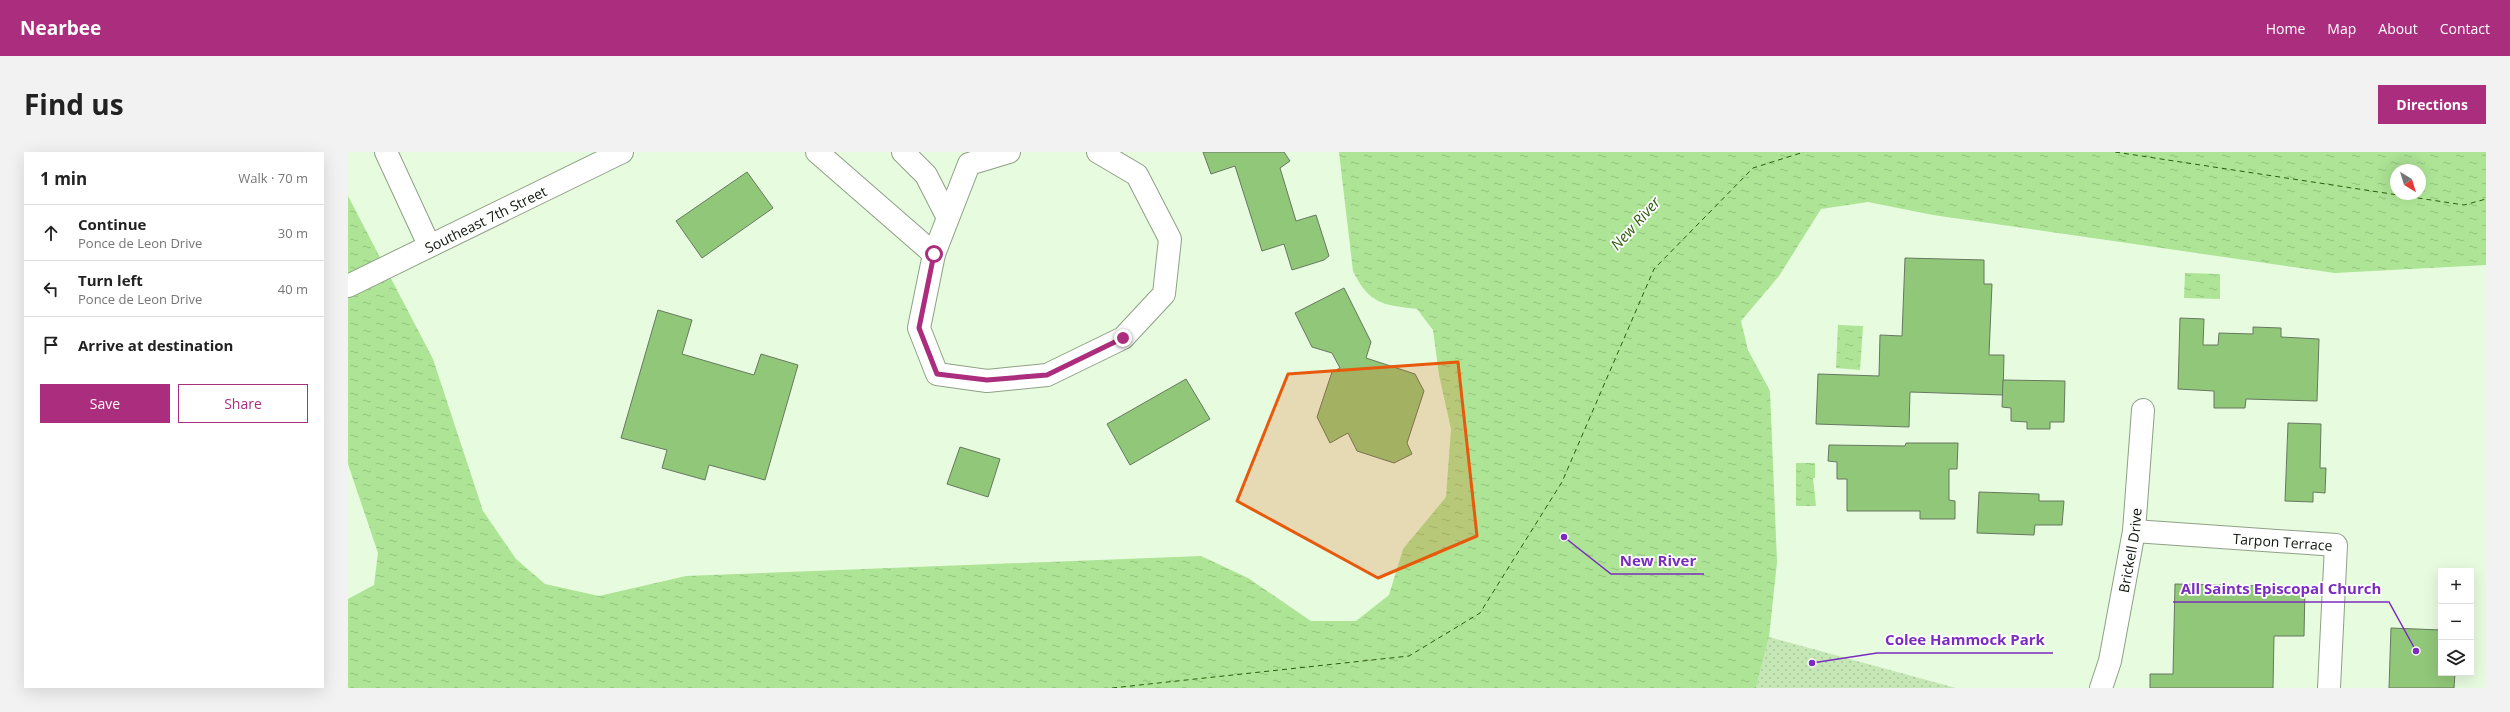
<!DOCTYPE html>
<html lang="en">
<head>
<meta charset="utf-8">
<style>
	:root { --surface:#fff; --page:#f2f2f2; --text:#222; --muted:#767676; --line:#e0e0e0; --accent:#ab2d7d }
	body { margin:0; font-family:"Open Sans",sans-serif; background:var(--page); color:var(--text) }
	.controls { position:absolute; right:12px; bottom:12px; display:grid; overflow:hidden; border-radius:0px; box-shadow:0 4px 16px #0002 }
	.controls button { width:36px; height:36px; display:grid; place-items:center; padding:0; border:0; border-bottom:1px solid var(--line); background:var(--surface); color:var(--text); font:20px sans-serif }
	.compass { position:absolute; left:2042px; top:12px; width:36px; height:36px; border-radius:50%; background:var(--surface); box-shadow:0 4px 16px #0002; rotate:142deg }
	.stop { position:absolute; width:12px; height:12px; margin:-9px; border:3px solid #ab2d7d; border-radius:50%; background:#fff }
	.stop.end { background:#ab2d7d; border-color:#fff; box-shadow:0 1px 4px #0008 }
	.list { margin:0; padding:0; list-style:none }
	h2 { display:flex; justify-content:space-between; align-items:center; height:52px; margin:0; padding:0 16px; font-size:17px }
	h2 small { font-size:13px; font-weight:400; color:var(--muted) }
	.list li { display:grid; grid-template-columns:26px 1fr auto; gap:12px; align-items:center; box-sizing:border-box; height:56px; padding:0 16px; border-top:1px solid var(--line) }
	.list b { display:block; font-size:15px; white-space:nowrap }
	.list p { margin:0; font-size:13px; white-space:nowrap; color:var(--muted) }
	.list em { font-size:13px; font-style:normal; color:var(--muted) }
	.actions { display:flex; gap:8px; padding:12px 16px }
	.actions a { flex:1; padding:9px 0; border:1px solid var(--accent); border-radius:0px; text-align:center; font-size:14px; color:var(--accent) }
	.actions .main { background:var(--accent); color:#fff }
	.icon { flex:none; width:22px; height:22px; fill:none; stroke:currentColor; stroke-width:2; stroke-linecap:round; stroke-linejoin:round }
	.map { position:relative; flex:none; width:2138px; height:536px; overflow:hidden; border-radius:0px }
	header { display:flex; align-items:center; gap:24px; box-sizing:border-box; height:56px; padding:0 20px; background:var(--accent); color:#fff }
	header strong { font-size:19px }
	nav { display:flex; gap:22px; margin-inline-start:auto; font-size:14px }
	.intro { display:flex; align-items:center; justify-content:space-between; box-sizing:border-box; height:96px; padding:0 24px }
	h1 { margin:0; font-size:28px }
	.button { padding:10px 18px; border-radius:0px; background:var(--accent); color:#fff; font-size:14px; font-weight:700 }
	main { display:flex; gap:24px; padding:0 24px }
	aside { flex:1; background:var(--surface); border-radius:0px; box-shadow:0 4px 16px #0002 }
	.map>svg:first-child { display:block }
</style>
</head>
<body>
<header>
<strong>Nearbee</strong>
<nav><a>Home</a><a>Map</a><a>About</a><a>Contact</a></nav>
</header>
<div class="intro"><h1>Find us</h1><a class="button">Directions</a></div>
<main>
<aside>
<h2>1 min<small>Walk · 70 m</small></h2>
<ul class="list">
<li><svg class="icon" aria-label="ahead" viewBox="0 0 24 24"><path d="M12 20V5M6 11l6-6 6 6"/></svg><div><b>Continue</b><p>Ponce de Leon Drive</p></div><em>30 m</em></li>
<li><svg class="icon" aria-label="left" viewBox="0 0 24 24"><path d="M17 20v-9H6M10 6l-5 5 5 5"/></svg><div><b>Turn left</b><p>Ponce de Leon Drive</p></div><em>40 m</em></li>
<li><svg class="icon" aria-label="arrive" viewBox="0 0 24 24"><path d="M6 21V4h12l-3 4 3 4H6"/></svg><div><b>Arrive at destination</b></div></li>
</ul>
<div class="actions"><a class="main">Save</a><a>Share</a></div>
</aside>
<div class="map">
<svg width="2138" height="536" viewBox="0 0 2138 536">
	<defs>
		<pattern id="park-dots" width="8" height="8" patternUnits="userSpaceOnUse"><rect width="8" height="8" fill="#c5e7b6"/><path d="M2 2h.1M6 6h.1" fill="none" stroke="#a8c59b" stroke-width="1.8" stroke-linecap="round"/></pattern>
		<pattern id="water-ripples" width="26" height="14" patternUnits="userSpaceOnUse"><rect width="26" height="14" fill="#ade495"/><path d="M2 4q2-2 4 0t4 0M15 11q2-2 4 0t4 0" fill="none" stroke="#94c37f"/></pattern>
	</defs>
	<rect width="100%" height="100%" fill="#e7fbdf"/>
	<!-- park -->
	<path fill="url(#park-dots)" d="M1421,485L1608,536H1408Z"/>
	<!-- water -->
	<g fill="url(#water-ripples)" fill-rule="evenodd">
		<path d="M991,0H2138V113L1987,121L1585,63L1520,50L1473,57L1431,124L1393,169L1400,198L1422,239L1429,410L1421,485L1408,536H0V447L26,433L30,401L0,312V44L85,207L135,359L168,407L197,432L251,444L338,424L853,404L900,426L963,469H1008L1041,443L1055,397L1098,345L1103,277L1091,223L1085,178L1069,157C1035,153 1021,152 1005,119ZM2048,18H2072V42H2048Z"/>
		<path d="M1837,121L1872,122V147L1836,146Z"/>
		<path d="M1490,173L1515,174L1512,218L1488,216Z"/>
		<path d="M1448,311H1467V326H1465L1468,354H1448Z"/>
	</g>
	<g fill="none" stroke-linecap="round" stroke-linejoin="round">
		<!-- ferry -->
		<g stroke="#2c5c0c" stroke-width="1" stroke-dasharray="5 4" stroke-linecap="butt">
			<path d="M1767,0L2116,53L2138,47"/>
			<path d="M764,536L1061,504L1132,461L1214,330L1306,117L1405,16L1456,0"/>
		</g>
	</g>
	<!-- building -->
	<g fill="#91c779" stroke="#677860">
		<path d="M855,0H936L942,9L932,16L948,69L968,63L981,104L976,108L944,118L936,92L914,99L887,14L863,22Z"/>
		<path d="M399,20L425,56L354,106L328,69Z"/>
		<path d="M1557,106L1636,108V132H1644L1641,203H1656L1655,243L1562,240L1561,275L1468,272L1470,222L1531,224L1532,183L1554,184Z"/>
		<path d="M996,136L1023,190L1018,206L1067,222L1076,239L1059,291L1064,302L1046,311L1009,299L1000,281L982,291L969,265L984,220L992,216L984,201L964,195L947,161Z"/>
		<path d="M310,158L344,168L334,202L406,223L413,202L450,213L417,328L361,313L357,328L314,316L319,298L273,286Z"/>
		<path d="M1832,166L1856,167L1855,193H1870L1871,181L1905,182V175L1933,176V185L1971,187L1969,249L1898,247L1897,256H1866V239L1830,237Z"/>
		<path d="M838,227L862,267L782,313L759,272Z"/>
		<path d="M1655,228L1717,229L1716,270H1702V277H1679V270L1663,269V256L1654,255Z"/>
		<path d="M1940,271L1973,272L1972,316H1978L1977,341L1965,340V350L1937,349Z"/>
		<path d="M1558,291H1610L1609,317H1601V348L1607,349V367H1572V359H1499V327H1489V310L1480,309L1481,293L1557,294Z"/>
		<path d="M612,295L652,307L640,345L599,332Z"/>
		<path d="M1631,340L1691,342V349H1716L1714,373H1687L1686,383L1629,381Z"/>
		<path d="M1827,432L1957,435L1956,484H1926L1925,536H1802V522H1825Z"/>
		<path d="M2043,476L2093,478V521H2107L2106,536H2041Z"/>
	</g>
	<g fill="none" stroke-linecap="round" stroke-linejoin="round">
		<defs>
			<g id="minor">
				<path d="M38,0L81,93"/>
				<path d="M469,0L586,102"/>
				<path d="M555,0L578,23L599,64"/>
				<path d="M661,0L621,12L586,102L571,176L589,222L639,229L699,223L775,186L816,142L822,87L789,23L750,0"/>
				<path id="s1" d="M0,134L274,0"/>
				<path id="s2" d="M1786,379L1988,393L1981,536"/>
				<path id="s3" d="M1753,536L1762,509L1786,379L1795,258"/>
			</g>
		</defs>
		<!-- minor casing -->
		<use href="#minor" stroke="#8ea086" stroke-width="24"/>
		<!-- minor -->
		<use href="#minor" stroke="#fff" stroke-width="22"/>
	</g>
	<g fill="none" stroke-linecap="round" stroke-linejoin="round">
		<!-- route -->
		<path stroke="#ab2d7d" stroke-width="5" d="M586,102L571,176L589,222L639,228L699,223L775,186"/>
	</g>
	<!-- marked area -->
	<path fill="#e8590c" fill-opacity="0.2" stroke="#e8590c" stroke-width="3" stroke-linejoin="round" d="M1110,210L1129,384L1030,426L889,349L940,222Z"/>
	<g text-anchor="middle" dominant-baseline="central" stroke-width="3.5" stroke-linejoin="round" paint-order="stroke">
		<!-- street labels -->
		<g font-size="14" fill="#0f160d" stroke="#fff">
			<text stroke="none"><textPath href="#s1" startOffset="153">Southeast 7th Street</textPath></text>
			<text stroke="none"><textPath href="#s2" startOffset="149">Tarpon Terrace</textPath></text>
			<text stroke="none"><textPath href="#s3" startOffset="141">Brickell Drive</textPath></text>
		</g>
		<!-- water labels -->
		<g font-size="15" font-style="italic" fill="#2c5c0c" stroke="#fff">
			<text transform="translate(1287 71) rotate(-48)">New River</text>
		</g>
	</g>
	<!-- callouts -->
	<path fill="none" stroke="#7b2cbf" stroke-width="1.5" d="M1216 385L1263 422H1356M2068 499L2041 450H1825M1464 511L1529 501H1705"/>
	<g fill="#7b2cbf" stroke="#fff" stroke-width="1.5">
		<circle cx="1216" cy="385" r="4"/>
		<circle cx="2068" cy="499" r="4"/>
		<circle cx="1464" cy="511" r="4"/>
	</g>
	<g font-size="15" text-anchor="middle" font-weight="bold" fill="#7b2cbf" stroke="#fff" stroke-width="3.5" stroke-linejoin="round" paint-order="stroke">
		<text x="1310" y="414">New River</text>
		<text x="1933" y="442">All Saints Episcopal Church</text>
		<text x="1617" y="493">Colee Hammock Park</text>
	</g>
</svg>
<div class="controls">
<button>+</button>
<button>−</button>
<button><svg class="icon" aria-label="layers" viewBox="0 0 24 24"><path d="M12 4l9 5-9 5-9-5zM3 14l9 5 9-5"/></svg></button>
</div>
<svg class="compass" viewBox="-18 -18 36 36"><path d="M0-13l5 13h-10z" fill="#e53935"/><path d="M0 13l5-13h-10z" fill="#767676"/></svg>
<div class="stop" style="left:586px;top:102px"></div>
<div class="stop end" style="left:775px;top:186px"></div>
</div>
</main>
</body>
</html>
